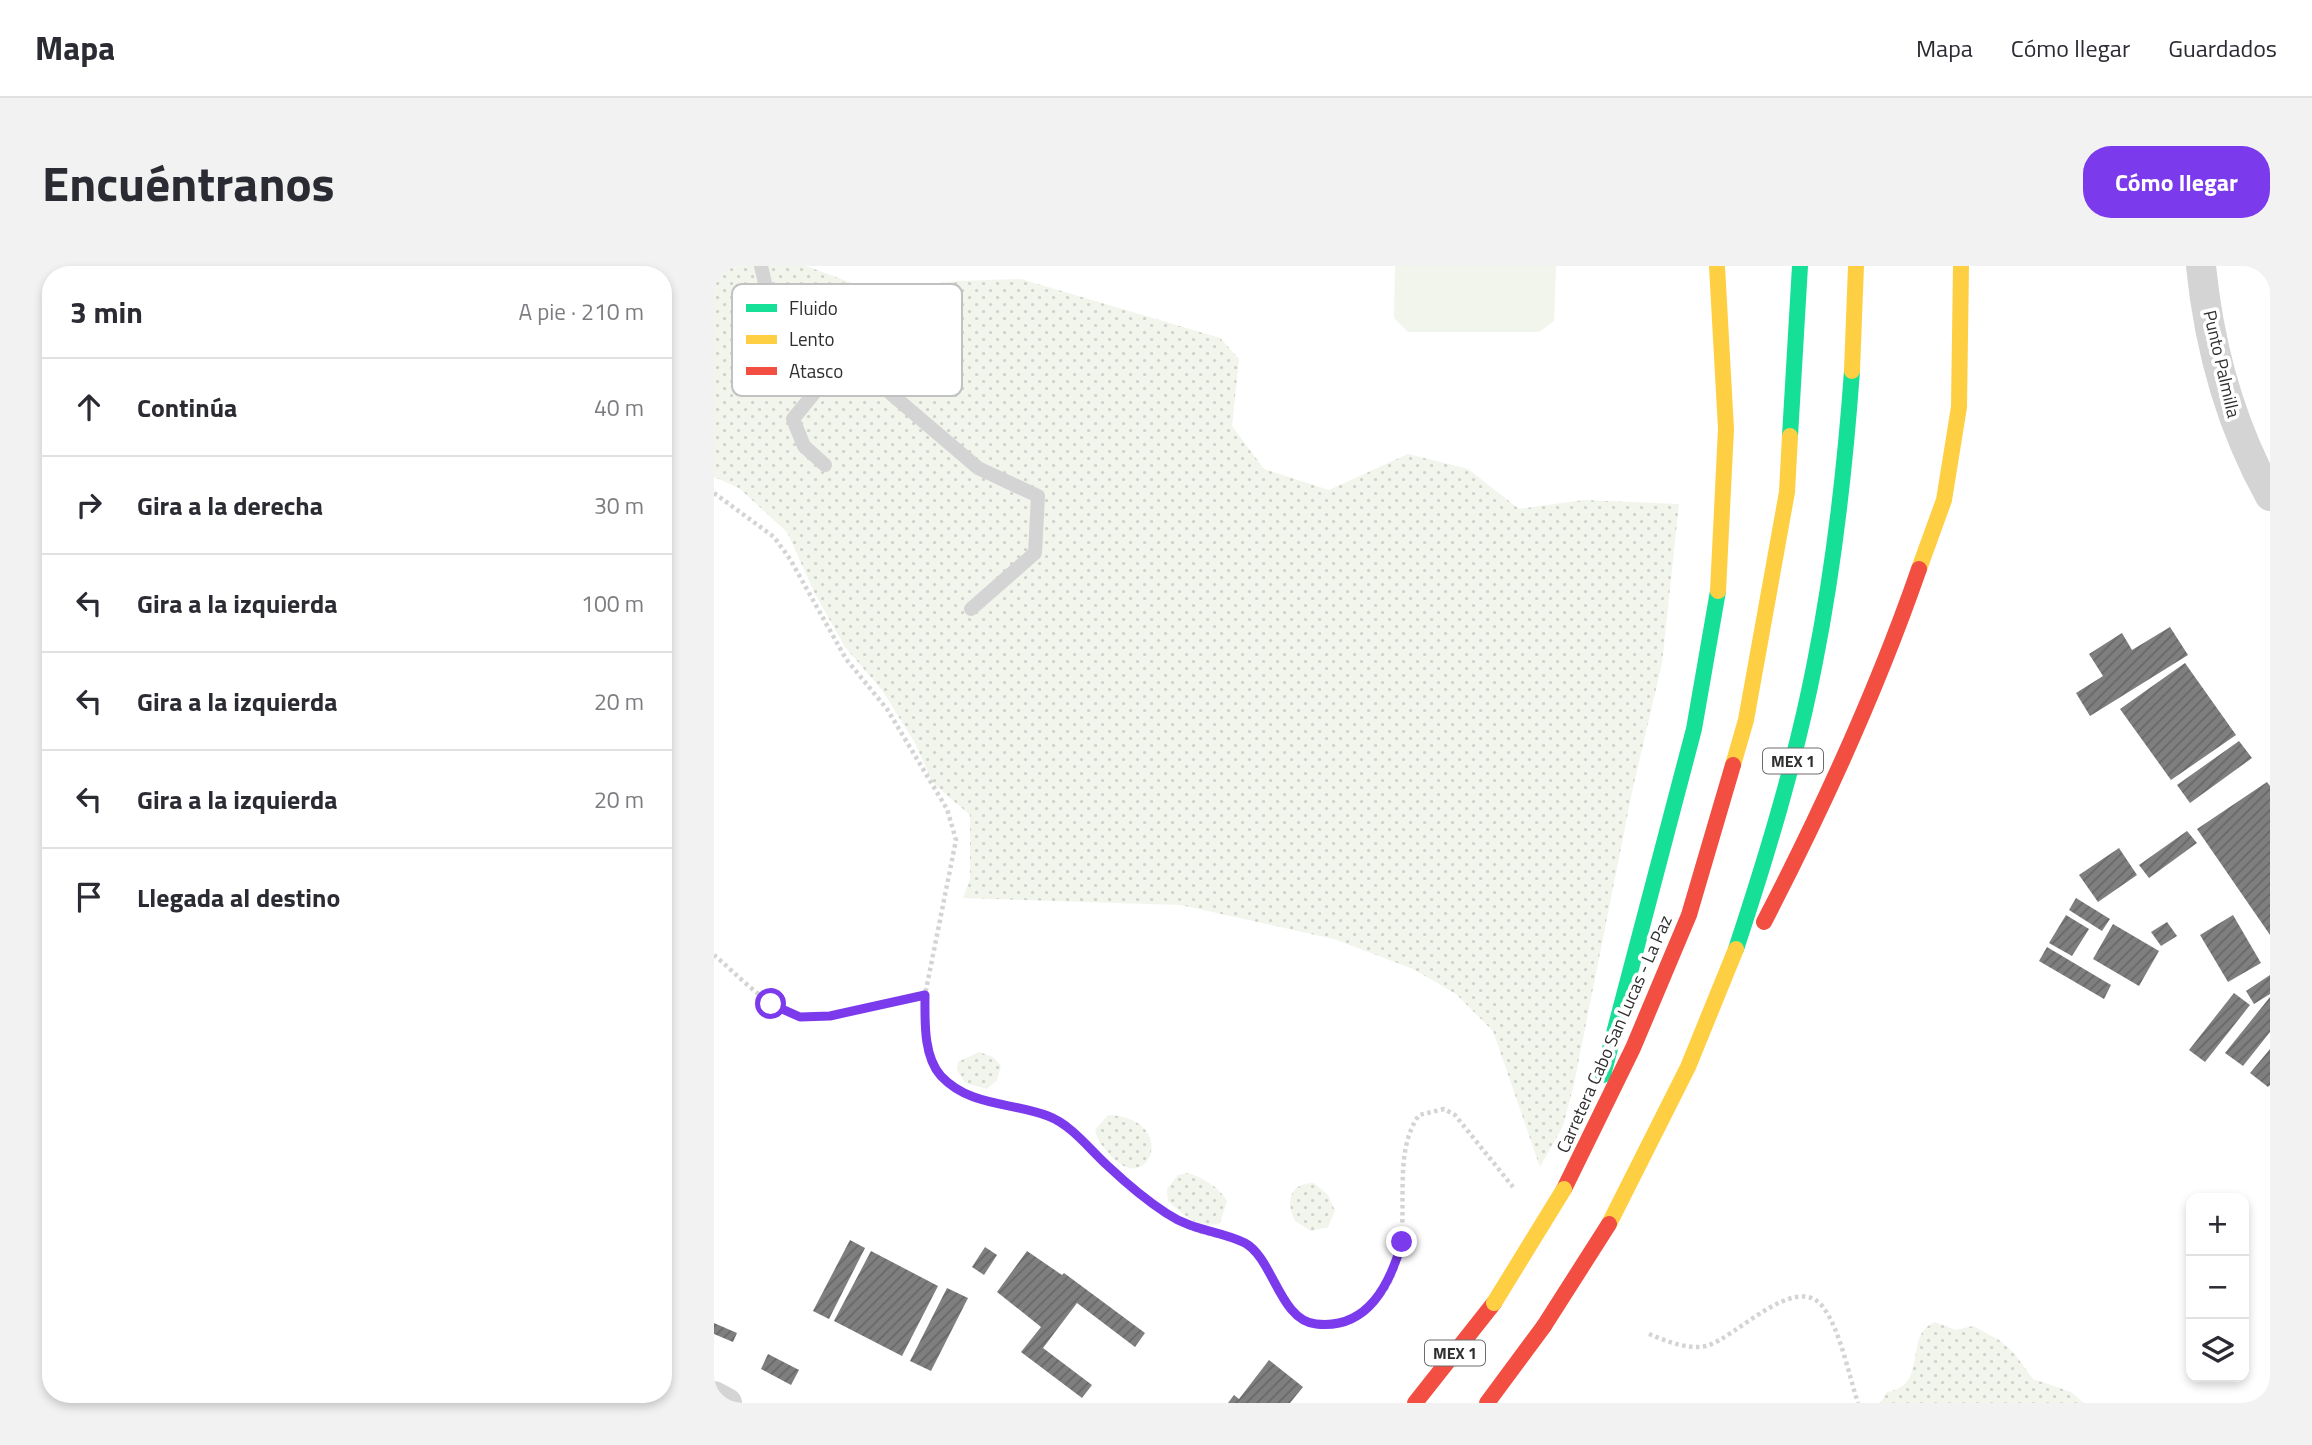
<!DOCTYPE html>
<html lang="es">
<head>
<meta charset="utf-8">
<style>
	:root { --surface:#fff; --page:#f2f2f3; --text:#2b2b33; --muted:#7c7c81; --line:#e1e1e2; --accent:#7c3aed }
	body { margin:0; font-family:"Titillium Web",sans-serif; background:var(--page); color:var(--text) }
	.controls { position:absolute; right:21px; bottom:21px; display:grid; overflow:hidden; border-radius:14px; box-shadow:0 4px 10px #0003 }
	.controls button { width:63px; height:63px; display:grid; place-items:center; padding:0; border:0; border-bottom:2px solid var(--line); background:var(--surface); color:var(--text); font:35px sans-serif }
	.stop { position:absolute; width:21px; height:21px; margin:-16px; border:5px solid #7c3aed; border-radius:50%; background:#fff }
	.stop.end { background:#7c3aed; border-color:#fff; box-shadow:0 2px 7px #0008 }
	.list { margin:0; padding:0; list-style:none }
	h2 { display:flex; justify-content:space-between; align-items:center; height:91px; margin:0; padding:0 28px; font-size:30px }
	h2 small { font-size:23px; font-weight:400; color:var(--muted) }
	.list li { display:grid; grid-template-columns:46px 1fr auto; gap:21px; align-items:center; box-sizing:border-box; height:98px; padding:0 28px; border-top:2px solid var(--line) }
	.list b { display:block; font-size:26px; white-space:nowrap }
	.list em { font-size:23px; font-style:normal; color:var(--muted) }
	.icon { flex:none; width:38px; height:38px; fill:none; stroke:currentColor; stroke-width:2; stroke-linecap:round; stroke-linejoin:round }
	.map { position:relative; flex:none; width:1556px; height:1137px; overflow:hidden; border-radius:28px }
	header { display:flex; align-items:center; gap:42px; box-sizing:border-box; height:98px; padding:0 35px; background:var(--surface); border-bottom:2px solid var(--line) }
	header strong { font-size:33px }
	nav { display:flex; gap:38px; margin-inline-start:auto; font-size:24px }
	.intro { display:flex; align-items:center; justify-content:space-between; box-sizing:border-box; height:168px; padding:0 42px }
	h1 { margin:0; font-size:49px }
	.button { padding:18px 32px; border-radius:28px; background:var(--accent); color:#fff; font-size:24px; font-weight:700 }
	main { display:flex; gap:42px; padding:0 42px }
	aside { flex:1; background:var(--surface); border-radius:28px; box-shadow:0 4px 10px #0003 }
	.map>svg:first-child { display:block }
</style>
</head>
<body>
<header>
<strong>Mapa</strong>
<nav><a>Mapa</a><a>Cómo llegar</a><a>Guardados</a></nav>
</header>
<div class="intro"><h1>Encuéntranos</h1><a class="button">Cómo llegar</a></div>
<main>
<aside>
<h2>3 min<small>A pie · 210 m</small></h2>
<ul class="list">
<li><svg class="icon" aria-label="ahead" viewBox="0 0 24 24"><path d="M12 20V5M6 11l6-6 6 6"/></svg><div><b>Continúa</b></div><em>40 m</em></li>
<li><svg class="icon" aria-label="right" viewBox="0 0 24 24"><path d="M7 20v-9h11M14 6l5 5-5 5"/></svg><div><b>Gira a la derecha</b></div><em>30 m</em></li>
<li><svg class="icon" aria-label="left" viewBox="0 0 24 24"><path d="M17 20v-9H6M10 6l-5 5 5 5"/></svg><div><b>Gira a la izquierda</b></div><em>100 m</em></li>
<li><svg class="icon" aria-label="left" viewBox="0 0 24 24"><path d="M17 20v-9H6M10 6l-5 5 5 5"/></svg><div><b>Gira a la izquierda</b></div><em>20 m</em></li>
<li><svg class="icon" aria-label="left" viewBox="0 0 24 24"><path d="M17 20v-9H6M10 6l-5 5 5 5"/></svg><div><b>Gira a la izquierda</b></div><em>20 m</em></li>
<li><svg class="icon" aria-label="arrive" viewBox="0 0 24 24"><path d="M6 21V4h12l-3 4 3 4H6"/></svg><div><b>Llegada al destino</b></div></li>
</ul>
</aside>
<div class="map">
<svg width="1556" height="1137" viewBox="0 0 1556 1137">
	<defs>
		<pattern id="grass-dots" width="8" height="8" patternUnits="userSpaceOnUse" patternTransform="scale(1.75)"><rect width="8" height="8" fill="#f1f5eb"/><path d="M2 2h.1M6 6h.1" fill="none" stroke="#cfd2ca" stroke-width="1.8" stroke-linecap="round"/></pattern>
		<pattern id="building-hatch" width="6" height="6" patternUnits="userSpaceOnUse" patternTransform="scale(1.75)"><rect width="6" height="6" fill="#7f7f7f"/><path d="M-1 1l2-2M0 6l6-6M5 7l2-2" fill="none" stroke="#686868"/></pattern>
	</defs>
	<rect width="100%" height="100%" fill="#fff"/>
	<!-- grass -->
	<g fill="url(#grass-dots)">
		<path d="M0,0H92L157,24L243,15L307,13L506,72L525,93L518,160L550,203L615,224L694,188L754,203L805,243L870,234L965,238L948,397L918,526L860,818L849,860L826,901L779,765L742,728L699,703L620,673L467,639L249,632L256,613V549L219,517L201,477L168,424L131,381L101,328L73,266L25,222L0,211Z"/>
		<path d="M265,786L279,791L287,800L283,814L273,823L251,817L243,804L244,796Z"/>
		<path d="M394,849C467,852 435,935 395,888C388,879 384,876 381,864Z"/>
		<path d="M474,907C489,912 505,921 513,935L506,957C484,965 469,947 454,935L453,923L464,909Z"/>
		<path d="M600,917L614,929L621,945L614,961L597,965L581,955C571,935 576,917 600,917Z"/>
		<path d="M1221,1056L1242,1064L1259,1060L1285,1074L1300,1087L1319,1113L1357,1126L1370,1137H1166L1173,1126C1216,1119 1188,1070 1221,1056Z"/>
	</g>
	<!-- garden -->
	<path fill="#f1f5eb" d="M681,0H842L840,55L825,66H694L680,52Z"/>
	<!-- building -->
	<g fill="url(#building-hatch)">
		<path d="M1456,361L1474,389L1376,450L1362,427L1389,410L1375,388L1408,367L1418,384Z"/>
		<path d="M1471,397L1522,469L1457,514L1406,443Z"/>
		<path d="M1525,475L1538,492L1476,537L1463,519Z"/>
		<path d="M1553,516L1556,520V669L1483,563Z"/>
		<path d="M1473,565L1483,577L1435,612L1425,599Z"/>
		<path d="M1405,582L1423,609L1384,636L1365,609Z"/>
		<path d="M1362,632L1396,653L1388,665L1355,644Z"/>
		<path d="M1352,649L1375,663L1358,690L1335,677Z"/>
		<path d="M1519,649L1547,697L1514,716L1486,669Z"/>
		<path d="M1453,656L1463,670L1447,680L1437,666Z"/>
		<path d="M1399,658L1445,685L1425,720L1379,693Z"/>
		<path d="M1333,681L1397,719L1390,733L1325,695Z"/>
		<path d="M1556,709V728L1540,738L1532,725Z"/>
		<path d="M1520,727L1536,739L1491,796L1475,784Z"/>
		<path d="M1556,731V766L1529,800L1511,787Z"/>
		<path d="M1556,783V819L1554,821L1536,807Z"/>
		<path d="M136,974L151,982L115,1053L99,1045Z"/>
		<path d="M271,981L283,989L270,1009L258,1001Z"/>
		<path d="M157,985L224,1020L188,1090L120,1055Z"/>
		<path d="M313,985L348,1009L350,1007L431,1067L421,1081L363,1037L329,1082L378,1119L368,1132L307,1086L327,1061L283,1026Z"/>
		<path d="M233,1022L254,1032L217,1105L196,1095Z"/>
		<path d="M0,1057L23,1067L19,1076L0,1068Z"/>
		<path d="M54,1088L85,1104L77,1119L47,1103Z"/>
		<path d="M555,1094L589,1121L576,1137H514L520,1129L525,1133Z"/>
	</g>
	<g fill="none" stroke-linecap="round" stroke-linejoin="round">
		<!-- path -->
		<g stroke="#d4d4d4" stroke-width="4.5" stroke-dasharray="3.5 3.5" stroke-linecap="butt">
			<path d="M0,227L60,271L76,293L132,393L173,443L233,543L242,574L211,729C211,754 209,791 228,810C258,841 298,835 335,850C359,860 377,885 396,902C420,923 447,949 477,962C489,967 504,970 517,973C565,987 564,1070 620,1058C627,1056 635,1056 641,1052C722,1004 665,906 705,849L730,843L741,849L799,921"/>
			<path d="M0,689C22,707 59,748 88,751C124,756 174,734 211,729"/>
			<path d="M935,1068C952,1075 973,1084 992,1080C1022,1072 1082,1005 1109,1041C1126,1063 1135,1110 1144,1137"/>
		</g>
		<!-- lane -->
		<g stroke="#d4d4d4" stroke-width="14">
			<path d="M47,0L52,21L264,202L324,230L321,287L257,343"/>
			<path d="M111,199L90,180L79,153L132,88"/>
		</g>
		<!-- street -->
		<g stroke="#d4d4d4" stroke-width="30">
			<path d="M1487,0C1495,80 1517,160 1556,230"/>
			<path d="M0,1130L13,1137"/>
		</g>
		<!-- fast -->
		<g stroke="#16e098" stroke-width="16">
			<path d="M1076,170L1086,0"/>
			<path d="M1022,683C1053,589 1082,494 1101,396C1120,300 1131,203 1138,105"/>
			<path d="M889,809L980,463L1004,325"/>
		</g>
		<!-- slow -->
		<g stroke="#ffcf43" stroke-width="16">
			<path d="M1003,0L1012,163L1004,325"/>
			<path d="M1138,105L1142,0"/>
			<path d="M1205,303L1230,234L1245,141L1247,0"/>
			<path d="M1019,499L1032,454L1073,226L1076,170"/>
			<path d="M895,958L974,801L1022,683"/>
		</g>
		<!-- jam -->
		<g stroke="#f24e42" stroke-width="16">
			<path d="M1050,656C1109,542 1163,424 1205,303"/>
			<path d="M850,923L919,782L975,649L1019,499"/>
			<path d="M701,1137L780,1037"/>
			<path d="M773,1137L830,1060"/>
		</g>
		<!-- slow-bridge -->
		<path stroke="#ffcf43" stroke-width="16" d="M780,1037L850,923"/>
		<!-- jam-bridge -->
		<path stroke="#f24e42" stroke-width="16" d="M830,1060L895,958"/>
	</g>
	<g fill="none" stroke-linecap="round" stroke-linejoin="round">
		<!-- route -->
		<path stroke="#7c3aed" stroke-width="9" d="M57,738L86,751L116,750L211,729C211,754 209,790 227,810C256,841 298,836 334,850C358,859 376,884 395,901C412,917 432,934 452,947C480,966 505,964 531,977C559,992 566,1055 602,1058C654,1064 676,1018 688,976"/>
	</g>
	<g text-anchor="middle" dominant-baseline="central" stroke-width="7" stroke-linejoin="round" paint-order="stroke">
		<!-- shield labels -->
		<g fill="#fff" stroke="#6d6d6d" stroke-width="2">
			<rect x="1049" y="482.5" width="60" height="25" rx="5"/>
			<rect x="711" y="1074.5" width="60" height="25" rx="5"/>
		</g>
		<g font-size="16" font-weight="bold" fill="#2f2f2f">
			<text x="1079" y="495">MEX 1</text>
			<text x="741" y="1087">MEX 1</text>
		</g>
		<!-- street labels -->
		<g font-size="18" fill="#2f2f2f" stroke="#fff">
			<text transform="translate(1508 98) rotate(77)">Punto Palmilla</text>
			<text transform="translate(900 768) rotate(-66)">Carretera Cabo San Lucas - La Paz</text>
		</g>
	</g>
	<!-- legend -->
	<rect x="18" y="18" width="230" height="112" rx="10" fill="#fff" stroke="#c1c1c1" stroke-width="2"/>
	<rect x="32" y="38" width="31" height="8" fill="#16e098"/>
	<rect x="32" y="69" width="31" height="9" fill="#ffcf43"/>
	<rect x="32" y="101" width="31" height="8" fill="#f24e42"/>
	<g font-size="19" fill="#2f2f2f">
		<text x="75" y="49">Fluido</text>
		<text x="75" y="80">Lento</text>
		<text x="75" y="112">Atasco</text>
	</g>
</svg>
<div class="controls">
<button>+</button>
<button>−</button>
<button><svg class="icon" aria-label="layers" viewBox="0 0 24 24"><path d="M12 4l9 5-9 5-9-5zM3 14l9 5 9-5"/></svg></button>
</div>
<div class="stop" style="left:57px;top:738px"></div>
<div class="stop end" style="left:688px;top:976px"></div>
</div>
</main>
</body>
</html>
